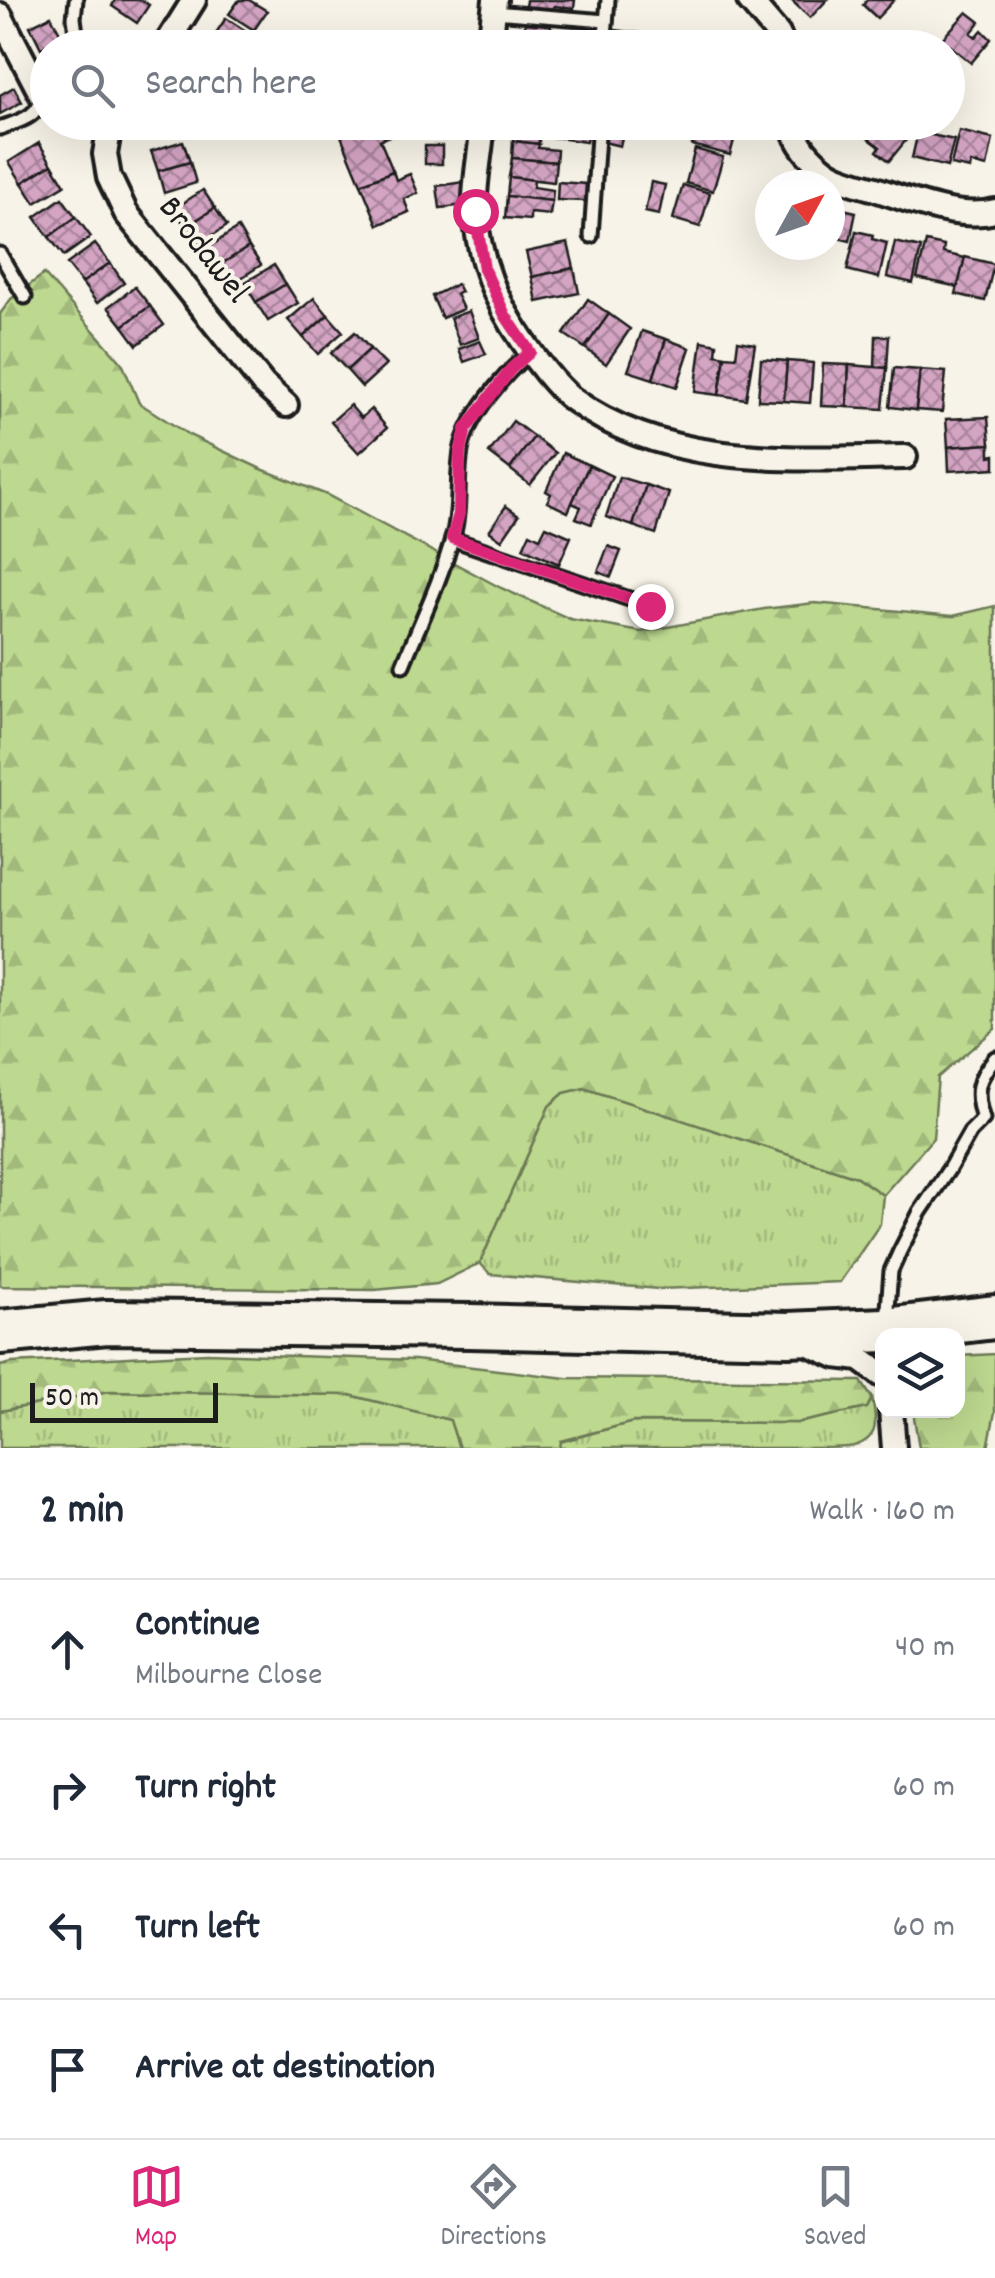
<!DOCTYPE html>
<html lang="en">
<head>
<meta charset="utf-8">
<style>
	:root { --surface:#fff; --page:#f6f6f7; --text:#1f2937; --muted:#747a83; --line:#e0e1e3; --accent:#db2777 }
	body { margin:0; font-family:Dekko,sans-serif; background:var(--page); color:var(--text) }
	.controls { position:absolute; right:30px; bottom:30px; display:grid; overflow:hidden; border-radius:20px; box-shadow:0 10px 40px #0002 }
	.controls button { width:90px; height:90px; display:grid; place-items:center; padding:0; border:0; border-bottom:2px solid var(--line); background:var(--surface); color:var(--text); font:50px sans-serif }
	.compass { position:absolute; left:755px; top:170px; width:90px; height:90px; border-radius:50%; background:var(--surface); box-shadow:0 10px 40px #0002; rotate:50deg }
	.scale { position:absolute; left:30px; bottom:25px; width:188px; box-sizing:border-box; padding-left:10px; border:5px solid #1c1c1c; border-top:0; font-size:28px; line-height:35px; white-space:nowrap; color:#1c1c1c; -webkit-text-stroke:8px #f7f3e8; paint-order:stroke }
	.stop { position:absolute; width:30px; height:30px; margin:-22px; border:8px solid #db2777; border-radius:50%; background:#fff }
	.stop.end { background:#db2777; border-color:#fff; box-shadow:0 2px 10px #0008 }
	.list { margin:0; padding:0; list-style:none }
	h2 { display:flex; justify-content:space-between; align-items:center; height:130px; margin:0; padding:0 40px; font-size:42px }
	h2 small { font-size:32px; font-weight:400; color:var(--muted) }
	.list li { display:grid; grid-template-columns:65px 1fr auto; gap:30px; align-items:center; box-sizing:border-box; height:140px; padding:0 40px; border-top:2px solid var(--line) }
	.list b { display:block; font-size:38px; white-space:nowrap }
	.list p { margin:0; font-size:32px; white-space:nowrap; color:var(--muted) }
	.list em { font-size:32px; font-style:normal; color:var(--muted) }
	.icon { flex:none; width:55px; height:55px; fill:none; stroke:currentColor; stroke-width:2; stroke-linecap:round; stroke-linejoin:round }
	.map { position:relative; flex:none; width:995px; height:1448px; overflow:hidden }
	.search { position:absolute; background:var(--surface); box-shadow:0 10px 40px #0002; left:30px; right:30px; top:30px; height:110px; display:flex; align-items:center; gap:25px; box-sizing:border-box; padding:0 35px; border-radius:55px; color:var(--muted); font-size:38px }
	.sheet { height:690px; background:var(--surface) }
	nav { display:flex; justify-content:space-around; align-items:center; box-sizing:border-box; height:140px; border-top:2px solid var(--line); background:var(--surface); font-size:28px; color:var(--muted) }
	nav a { display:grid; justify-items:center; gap:5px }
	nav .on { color:var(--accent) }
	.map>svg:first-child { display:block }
</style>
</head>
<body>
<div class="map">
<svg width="995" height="1448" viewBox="0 0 995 1448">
	<defs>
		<pattern id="grass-tufts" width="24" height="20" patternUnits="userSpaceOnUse" patternTransform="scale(2.5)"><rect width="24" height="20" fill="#bdd88f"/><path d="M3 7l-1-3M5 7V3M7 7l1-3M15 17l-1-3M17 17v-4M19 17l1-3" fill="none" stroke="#a2b97b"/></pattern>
		<pattern id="forest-firs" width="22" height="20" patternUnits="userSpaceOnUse" patternTransform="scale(2.5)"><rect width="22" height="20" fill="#bdd88f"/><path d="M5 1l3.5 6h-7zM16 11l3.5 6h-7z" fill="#a2b97b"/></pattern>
		<pattern id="building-cross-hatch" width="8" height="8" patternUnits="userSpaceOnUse" patternTransform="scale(2.5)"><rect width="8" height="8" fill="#d4a4c3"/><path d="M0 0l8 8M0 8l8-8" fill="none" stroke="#ab859e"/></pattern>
	</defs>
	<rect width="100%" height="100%" fill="#f7f3e8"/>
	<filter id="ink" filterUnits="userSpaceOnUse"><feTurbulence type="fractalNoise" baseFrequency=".01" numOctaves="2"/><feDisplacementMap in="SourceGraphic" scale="20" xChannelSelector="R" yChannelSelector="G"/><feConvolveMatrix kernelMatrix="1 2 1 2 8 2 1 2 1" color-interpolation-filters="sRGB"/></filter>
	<g filter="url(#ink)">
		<!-- grass -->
		<g fill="url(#grass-tufts)" stroke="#6c7a56" stroke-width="2.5">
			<path d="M584,1088L857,1177L883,1195L880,1224L840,1282L658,1289L490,1274L480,1263L549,1106L564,1093Z"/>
			<path d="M109,1391L350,1395L450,1420L459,1448H0V1411Z"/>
			<path d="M872,1398C876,1419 881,1438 854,1446C847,1448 837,1447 829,1448H560V1442L633,1422L797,1423L867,1408Z"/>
		</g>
		<!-- forest -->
		<g fill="url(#forest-firs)" stroke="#6c7a56" stroke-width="2.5">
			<path d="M44,274L122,363L139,403L189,435L259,468L327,495L501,588L570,619L641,632L764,609L815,603L953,616L995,606V1029L938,1077L933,1138L883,1195L857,1177L584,1088L564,1093L549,1106L480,1263L437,1284L375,1290L0,1286V314L11,299Z"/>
			<path d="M207,1353L415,1360L566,1378L861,1381L872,1398L867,1408L797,1423L633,1422L561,1441L560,1448H459L450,1420L350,1395L109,1391L0,1411V1366L12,1363Z"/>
			<path d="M995,1354V1412L988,1448H919L913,1411L958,1410V1356Z"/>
		</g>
		<!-- building -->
		<g fill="url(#building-cross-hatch)" stroke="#1c1c1c" stroke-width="2.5">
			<path d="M115,0H141L149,5L137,23L112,6Z"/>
			<path d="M239,0H249L267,11L254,30L229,14Z"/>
			<path d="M526,0H575L574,8L554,6L553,11L525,7Z"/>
			<path d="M791,0H827L810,18Z"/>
			<path d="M867,0H894L877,18L863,5Z"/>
			<path d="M967,12L980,22L971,33L976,37L982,30L991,39L971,63L942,39Z"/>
			<path d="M51,16L62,37L41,48L30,26Z"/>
			<path d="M226,18L252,35L244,48H231L214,36Z"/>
			<path d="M525,23L551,25L550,32L570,34L568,48L523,43Z"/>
			<path d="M615,30L640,33L639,48L613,45Z"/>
			<path d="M14,87L22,102L0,114V95Z"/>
			<path d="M360,122H383L389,136L380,140L393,171L361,184L339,131Z"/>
			<path d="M515,122L562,125L561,138L539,136V144L513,141Z"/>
			<path d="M698,122H713L737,129L730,155L692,145Z"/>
			<path d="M874,122H895L911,134L889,161L877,151L880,147L864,135Z"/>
			<path d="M567,125L588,128L586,142L565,139Z"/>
			<path d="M608,125L624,129L620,146L604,142Z"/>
			<path d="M959,131L993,139L987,167L971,163L970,169L951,165Z"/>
			<path d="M918,132L954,140L947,167L912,158Z"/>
			<path d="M183,141L190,162L158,171L151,151Z"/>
			<path d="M513,141L539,144L538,148L557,150L556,162L512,158Z"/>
			<path d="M39,143L52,164L22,183L9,162Z"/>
			<rect x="425" y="146" width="17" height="18"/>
			<path d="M695,149L723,157L713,191L686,183Z"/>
			<path d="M512,158L556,162L554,182L509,177Z"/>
			<path d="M190,162L196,183L164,193L158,171Z"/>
			<path d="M52,164L65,185L35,203L22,183Z"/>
			<path d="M393,171L396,180L410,174L418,193L404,199L409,212L378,225L361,184Z"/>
			<path d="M509,177L534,180L533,187L553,190L552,201L507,196Z"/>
			<path d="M464,182L467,205L440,208L437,186Z"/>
			<path d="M558,182L586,184L585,201L557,200Z"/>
			<path d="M651,182L665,185L659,215L645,212Z"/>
			<path d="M683,185L710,193L700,227L673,219Z"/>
			<path d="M203,190L215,208L186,227L174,209Z"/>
			<path d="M507,196L552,201L550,215L530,213V220L505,218Z"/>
			<path d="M62,198L76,217L49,237L35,217Z"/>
			<path d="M830,206L856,212L850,241L830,236Z"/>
			<path d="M215,208L227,226L198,245L186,227Z"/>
			<path d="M76,217L91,237L64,256L49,237Z"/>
			<path d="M238,228L249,247L220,265L209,247Z"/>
			<path d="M856,231L873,235L872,239L887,243L879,278L847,270Z"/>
			<path d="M895,242L921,248L913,283L887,277Z"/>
			<path d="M926,242L944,246L943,253L965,258L958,287L917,278Z"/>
			<path d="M568,243L574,268L532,277L526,252Z"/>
			<path d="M95,244L110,263L82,283L67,264Z"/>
			<path d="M249,247L261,265L232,284L220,265Z"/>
			<path d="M965,257L994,264L985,301L956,294Z"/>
			<path d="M110,263L124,283L97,303L82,283Z"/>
			<path d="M274,265L286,284L256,302L244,283Z"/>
			<path d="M574,268L579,293L537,302L532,277Z"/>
			<path d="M286,284L298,303L268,321L256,302Z"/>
			<path d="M457,284L461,292L456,294L463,309L442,318L432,296Z"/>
			<path d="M135,287L150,306L123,326L108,307Z"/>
			<path d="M314,298L328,315L303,337L288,320Z"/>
			<path d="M588,299L609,314L585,348L564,334Z"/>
			<path d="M150,306L164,325L137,345L123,326Z"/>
			<path d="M469,311L479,338L460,345L450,318Z"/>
			<path d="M609,314L630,329L606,364L585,348Z"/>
			<path d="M328,315L343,332L318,354L303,337Z"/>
			<path d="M642,331L666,339L653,379L628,371Z"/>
			<path d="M355,332L370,349L347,370L331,353Z"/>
			<path d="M876,336H889L887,368H875Z"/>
			<path d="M666,339L690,348L677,387L653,379Z"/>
			<path d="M480,341L486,354L464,362L459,349Z"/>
			<path d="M702,341L717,344L716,354L725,356L719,395L695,392Z"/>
			<path d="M738,341L755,344L746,399L719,395L725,356L736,357Z"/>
			<path d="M370,349L386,365L362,387L347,370Z"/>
			<path d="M761,359L787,361L784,401L758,400Z"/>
			<path d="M787,361L813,363L810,403L784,401Z"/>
			<path d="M823,364L849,365L847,407L821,406Z"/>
			<path d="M849,365L887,368L883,409L847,407Z"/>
			<path d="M894,368L920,370L916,410L890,407Z"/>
			<path d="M920,370L946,372L942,412L916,410Z"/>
			<path d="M350,405L361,418L371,409L387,428L359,453L331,422Z"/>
			<path d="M988,417L990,444L948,447L946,419Z"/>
			<path d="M513,421L534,437L510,469L489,453Z"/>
			<path d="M534,437L555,453L530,485L510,469Z"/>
			<path d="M990,444V456L995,455V468L949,471L948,447Z"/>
			<path d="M563,453L589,465L568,512L547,502L551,494L546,491Z"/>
			<path d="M589,465L612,476L591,524L576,518L581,507L572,503Z"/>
			<path d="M619,477L646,485L633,526L606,517Z"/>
			<path d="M646,485L669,493L656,534L633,526Z"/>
			<path d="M506,506L519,515L502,540L489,531Z"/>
			<path d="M546,526L571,537L559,564L523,548L530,533L540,538Z"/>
			<path d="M608,546L621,551L611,577L598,572Z"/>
		</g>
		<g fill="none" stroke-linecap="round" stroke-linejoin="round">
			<defs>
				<g id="lane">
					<path d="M76,0L74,18L78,48"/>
					<path d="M494,12L606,21"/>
					<path d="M604,48L608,0"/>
					<path d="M0,128C19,121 41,117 41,94"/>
					<path d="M591,236L599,122"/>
					<path d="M0,254L25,297"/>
					<path d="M452,539L650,606"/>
					<path d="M403,665C420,623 441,580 453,536C461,508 456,480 461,451C467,416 504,375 530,352"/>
					<path d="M887,1321L891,1271L900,1251L920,1212L949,1169L970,1132L983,1119C974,1092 977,1079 995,1058"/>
				</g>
				<g id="street">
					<path d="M749,0L778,34L785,48"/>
					<path d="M0,15L41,94"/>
					<path d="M164,48L194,0"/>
					<path d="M490,48L495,0"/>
					<path d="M115,122L109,131L105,154L109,177L126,213L263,384L286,405"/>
					<path d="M483,122C481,151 473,186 475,214C480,263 495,300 523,341C535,359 556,387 572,399C668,469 793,459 905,457"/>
					<path d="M791,122C797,144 809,158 828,172C840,180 858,184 872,188C907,199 958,221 995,211"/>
					<path d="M805,1342L836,1356L860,1359L882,1375"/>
					<path d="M891,1410L894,1448"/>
				</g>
				<path id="highway" d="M0,1332L107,1322L470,1326L788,1334L885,1330L995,1317"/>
			</defs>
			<!-- lane casing -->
			<use href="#lane" stroke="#1c1c1c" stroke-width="19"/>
			<!-- street casing -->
			<use href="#street" stroke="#1c1c1c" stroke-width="30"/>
			<!-- highway casing -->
			<use href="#highway" stroke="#1c1c1c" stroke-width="50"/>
			<!-- lane -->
			<use href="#lane" stroke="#f7f3e8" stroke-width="11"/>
			<!-- street -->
			<use href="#street" stroke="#f7f3e8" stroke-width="22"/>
			<!-- highway -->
			<use href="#highway" stroke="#f7f3e8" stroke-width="42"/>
		</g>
	</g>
	<g fill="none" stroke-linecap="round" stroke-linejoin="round" filter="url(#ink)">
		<!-- route -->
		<path stroke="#db2777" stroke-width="12" d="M475,211L484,269L505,315L530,352L511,369L466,429L460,454L459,514L452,538L650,606"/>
	</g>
	<g text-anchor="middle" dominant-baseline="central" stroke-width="8" stroke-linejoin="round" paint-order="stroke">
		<!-- street labels -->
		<g font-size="35" fill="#1c1c1c" stroke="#f7f3e8">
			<text transform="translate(202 251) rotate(52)">Brodawel</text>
		</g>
	</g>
</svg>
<div class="controls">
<button><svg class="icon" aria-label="layers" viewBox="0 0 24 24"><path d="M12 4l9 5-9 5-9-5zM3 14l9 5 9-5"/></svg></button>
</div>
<svg class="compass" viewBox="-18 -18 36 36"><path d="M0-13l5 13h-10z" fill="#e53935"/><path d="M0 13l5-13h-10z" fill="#747a83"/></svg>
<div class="scale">50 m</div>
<div class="stop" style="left:475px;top:211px"></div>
<div class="stop end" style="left:650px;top:606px"></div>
<div class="search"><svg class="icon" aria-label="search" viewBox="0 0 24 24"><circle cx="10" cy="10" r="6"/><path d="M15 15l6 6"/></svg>Search here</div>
</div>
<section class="sheet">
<h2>2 min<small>Walk · 160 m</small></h2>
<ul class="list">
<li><svg class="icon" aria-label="ahead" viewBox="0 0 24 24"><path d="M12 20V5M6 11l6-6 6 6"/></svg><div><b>Continue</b><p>Milbourne Close</p></div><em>40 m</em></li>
<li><svg class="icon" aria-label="right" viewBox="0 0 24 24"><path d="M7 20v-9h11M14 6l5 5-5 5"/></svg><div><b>Turn right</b></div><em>60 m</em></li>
<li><svg class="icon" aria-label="left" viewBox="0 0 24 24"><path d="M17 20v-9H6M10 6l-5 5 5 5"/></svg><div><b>Turn left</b></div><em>60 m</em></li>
<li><svg class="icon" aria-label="arrive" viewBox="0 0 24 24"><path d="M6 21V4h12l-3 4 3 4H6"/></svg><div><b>Arrive at destination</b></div></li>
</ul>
</section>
<nav>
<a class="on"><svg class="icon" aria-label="map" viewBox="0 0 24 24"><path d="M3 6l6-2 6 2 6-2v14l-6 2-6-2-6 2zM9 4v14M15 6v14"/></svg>Map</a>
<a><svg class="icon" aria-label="directions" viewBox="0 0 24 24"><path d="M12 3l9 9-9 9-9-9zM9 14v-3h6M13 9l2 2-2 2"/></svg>Directions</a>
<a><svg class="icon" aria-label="saved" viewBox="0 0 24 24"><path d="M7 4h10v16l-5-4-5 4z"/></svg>Saved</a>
</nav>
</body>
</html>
